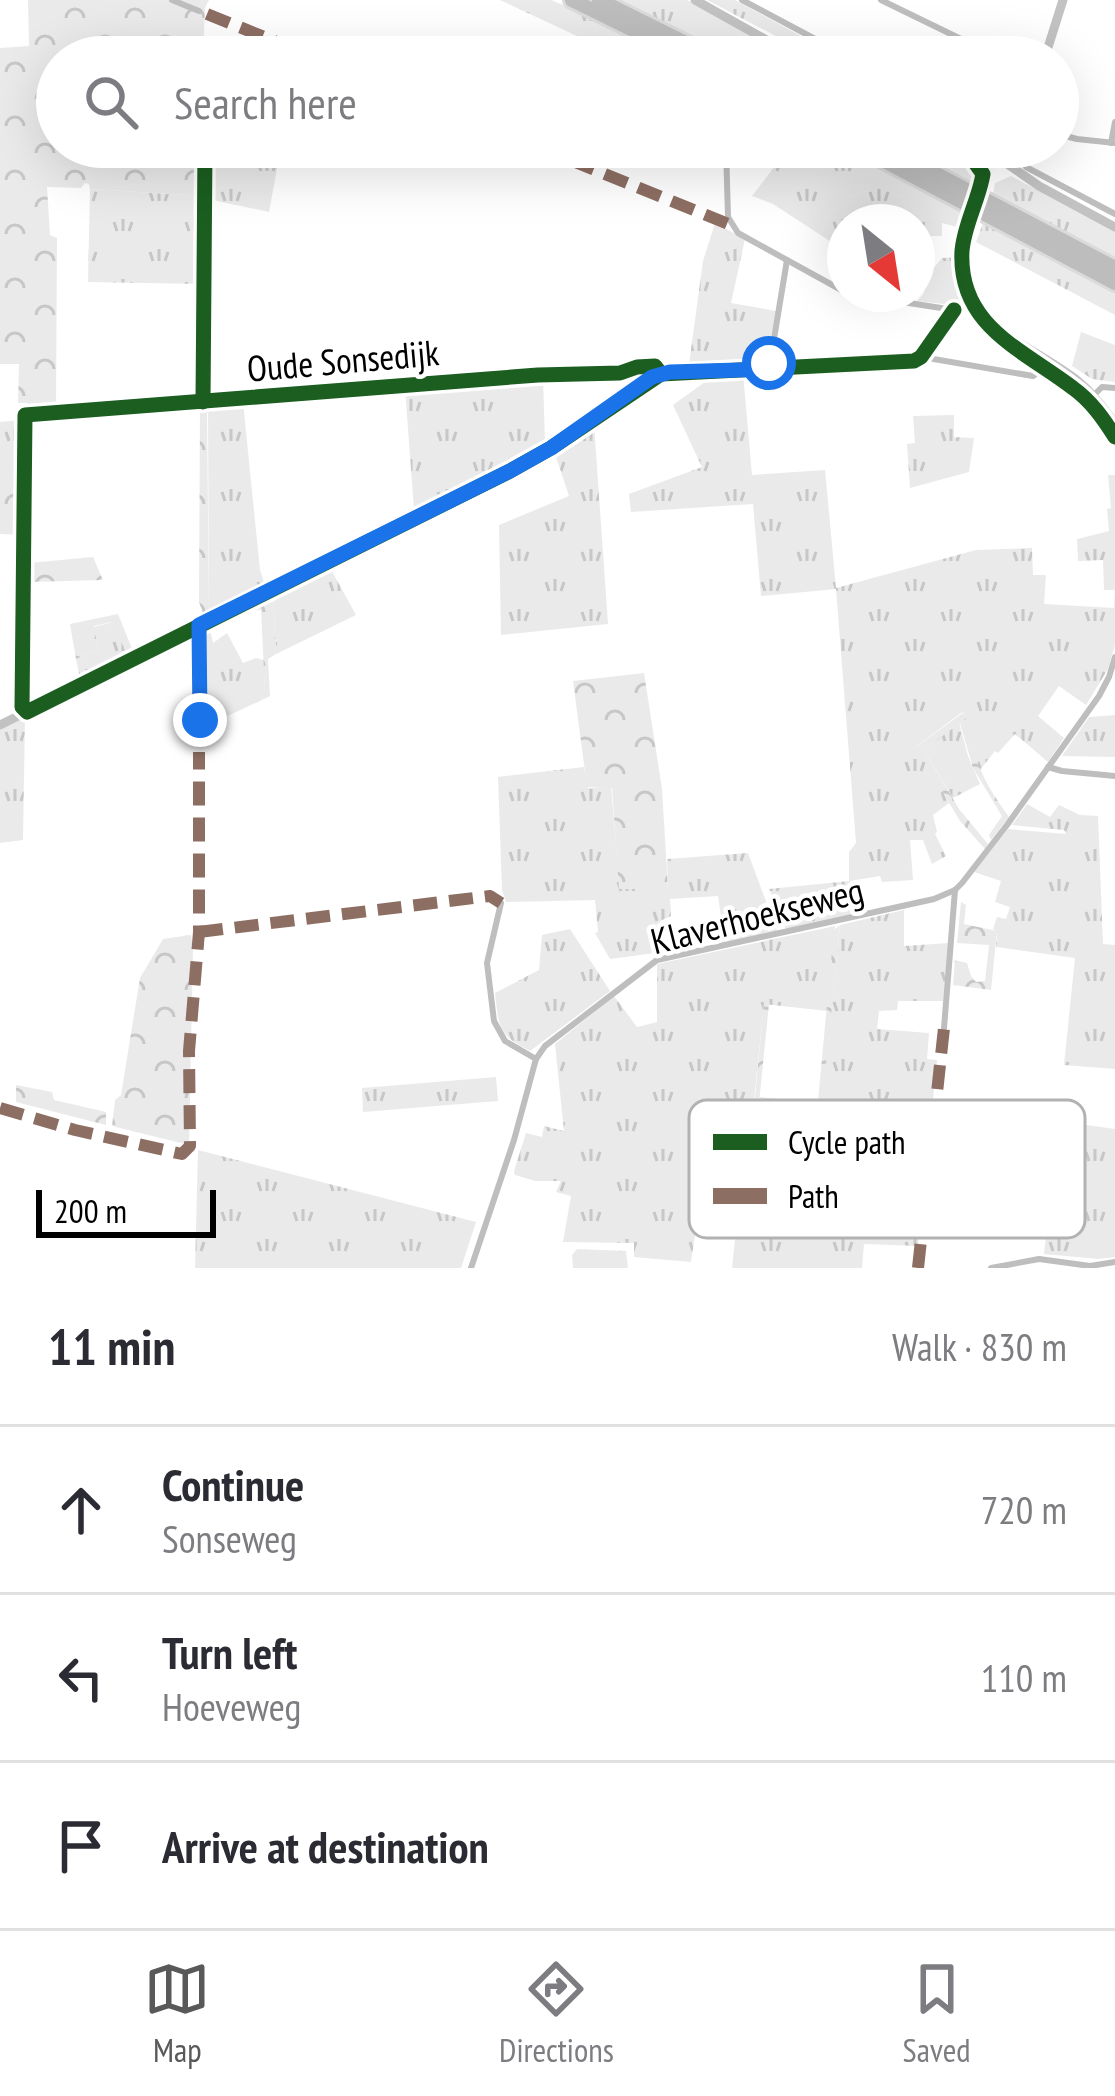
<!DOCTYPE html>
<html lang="en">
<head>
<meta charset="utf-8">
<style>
	:root { --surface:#fff; --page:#f2f2f3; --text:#2b2b33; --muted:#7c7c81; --line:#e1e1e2; --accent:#595959 }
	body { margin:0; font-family:"PT Sans Narrow",sans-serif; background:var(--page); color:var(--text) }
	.compass { position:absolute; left:827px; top:204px; width:108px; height:108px; border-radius:50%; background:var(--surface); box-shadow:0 12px 48px #0002; rotate:150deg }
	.scale { position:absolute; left:36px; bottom:30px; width:180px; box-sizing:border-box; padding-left:12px; border:6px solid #000; border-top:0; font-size:33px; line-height:42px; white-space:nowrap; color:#000; -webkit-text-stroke:9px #fff; paint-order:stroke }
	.stop { position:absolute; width:36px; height:36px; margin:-27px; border:9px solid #1a73e8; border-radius:50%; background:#fff }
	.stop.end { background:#1a73e8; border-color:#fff; box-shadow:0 3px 12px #0008 }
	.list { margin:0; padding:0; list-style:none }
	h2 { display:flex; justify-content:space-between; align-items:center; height:156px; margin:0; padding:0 48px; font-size:51px }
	h2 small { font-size:39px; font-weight:400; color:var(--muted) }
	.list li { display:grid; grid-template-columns:78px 1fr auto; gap:36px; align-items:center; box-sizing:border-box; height:168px; padding:0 48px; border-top:3px solid var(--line) }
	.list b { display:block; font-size:45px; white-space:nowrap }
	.list p { margin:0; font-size:39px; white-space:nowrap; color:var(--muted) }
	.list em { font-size:39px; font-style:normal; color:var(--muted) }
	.icon { flex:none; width:66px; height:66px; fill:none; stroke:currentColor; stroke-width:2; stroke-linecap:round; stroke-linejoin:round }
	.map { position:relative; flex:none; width:1115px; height:1268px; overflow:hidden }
	.search { position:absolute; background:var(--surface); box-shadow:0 12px 48px #0002; left:36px; right:36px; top:36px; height:132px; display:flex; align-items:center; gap:30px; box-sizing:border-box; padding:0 42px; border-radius:66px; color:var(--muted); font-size:45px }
	.sheet { height:660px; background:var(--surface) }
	nav { display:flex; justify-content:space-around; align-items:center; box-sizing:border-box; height:168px; border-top:3px solid var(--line); background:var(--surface); font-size:33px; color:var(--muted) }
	nav a { display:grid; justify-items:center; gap:6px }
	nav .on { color:var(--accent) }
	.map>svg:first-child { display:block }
</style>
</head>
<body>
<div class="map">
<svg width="1115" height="1268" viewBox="0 0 1115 1268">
	<defs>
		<pattern id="grass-tufts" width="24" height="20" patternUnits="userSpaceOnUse" patternTransform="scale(3)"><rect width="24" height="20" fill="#eaeaea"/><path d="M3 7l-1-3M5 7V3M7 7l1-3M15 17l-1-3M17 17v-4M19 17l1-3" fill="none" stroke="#c7c7c7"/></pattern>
		<pattern id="forest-crowns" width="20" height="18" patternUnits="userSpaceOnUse" patternTransform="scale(3)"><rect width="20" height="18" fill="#eaeaea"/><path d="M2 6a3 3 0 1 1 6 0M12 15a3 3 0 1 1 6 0" fill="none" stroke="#c7c7c7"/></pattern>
	</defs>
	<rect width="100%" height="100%" fill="#fff"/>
	<!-- grass -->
	<g fill="url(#grass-tufts)">
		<path d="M500,0H551L595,18L671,57H622Z"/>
		<path d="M614,0H687L795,57H727Z"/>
		<path d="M707,0H735L816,44L808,53Z"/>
		<path d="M212,147H281L269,212L212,200Z"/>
		<path d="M797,147H846L966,214L961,228L942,223V236H931L922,266L917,265V222H845V251L773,204L752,196L783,156L801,166L810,154Z"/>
		<path d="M901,147H960L972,155V163L979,176L977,184Z"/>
		<path d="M1011,176L1115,231V258L993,194L995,183Z"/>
		<path d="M90,189L202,196L200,284L88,282Z"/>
		<path d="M715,223L745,239L731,303L776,311L766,362L689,364L703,261Z"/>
		<path d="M983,223L1115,293V315L976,242Z"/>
		<path d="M960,257L965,294L952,305L917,301L924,293L926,277L942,258Z"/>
		<path d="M1081,332L1115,345V382L1092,379L1072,366Z"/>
		<path d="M743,373L752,475L825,470L836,588L976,550L1032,548L1033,575H1046L1044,604L1114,608L1115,590H1104L1103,560L1078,561L1077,539L1109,531L1107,509L1111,508L1108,475H1115V645L1108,669L1086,705L1059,686L1038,716L1064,738L1048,762L1015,734L998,753L995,751L980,770L968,740L965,715L964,712L961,713L917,746L949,803L933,815L937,832L935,834L946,856L932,864L923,840H910L913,880L882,882L880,876L850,881L852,915L786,929L769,889L849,881V852L856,843L836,589L761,596L753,504L631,512L629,494L702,467L673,405L716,374Z"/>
		<path d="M543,378L545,444L414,510L405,388Z"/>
		<path d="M239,402H243L260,570L265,585L209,613L208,411L238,407Z"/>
		<path d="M954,415V437L974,438L969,472L910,488L907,444L915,443L913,416Z"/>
		<path d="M23,420L22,489H0V422Z"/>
		<path d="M594,424L608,624L501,635L499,525L569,496L554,451Z"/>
		<path d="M329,566L356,615L276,654L273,594Z"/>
		<path d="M113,622L127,654L80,678L76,659L98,650L94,627Z"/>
		<path d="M209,626L213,643L227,633L243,663L256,658L264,660L265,692L262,700L206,726L207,627Z"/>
		<path d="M1115,715V757L1062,756L1089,717Z"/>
		<path d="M25,716L23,840L0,843V729Z"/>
		<path d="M959,722L968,756L980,784L953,798L924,750Z"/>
		<path d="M584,767L588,788L611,787L620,889H668L667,859L748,853L777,931L718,943L716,935L723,930L718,896L670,899L671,916L660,921L662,941L691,935L693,948L610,959L595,933L598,932L595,900L506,902L502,890L498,777Z"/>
		<path d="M1027,804L1050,817L1059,805L1080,815L1098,816L1103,944L1115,945V1069L1064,1065L1075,958L996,947L997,932L993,929L997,917L1006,919L1010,907L995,902L1001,881L974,872L1008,829L1066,834L1064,830L1012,825Z"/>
		<path d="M904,910V946L949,943L943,1001H898L897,1010L879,1011L877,1029L929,1033L927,1059L937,1060L918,1246L864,1244L862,1268H732L739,1202L701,1196L691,1262L634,1257V1243L563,1242L571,1196L556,1192L561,1181H535L515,1175L514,1171L526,1133L542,1137L544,1126L564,1131L555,1044L614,996L637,1027L657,1022V964L835,926L827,1011L764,1004L747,1168L814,1175L840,925Z"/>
		<path d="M570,929L610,991L530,1051C498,1035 499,1027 495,993L539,970L542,935Z"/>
		<path d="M496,1077L498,1101L363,1112L362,1088Z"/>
		<path d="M760,1097L818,1103L811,1167L753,1163Z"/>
		<path d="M1058,1121L1115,1129V1257L1098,1259L1044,1254Z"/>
		<path d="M198,1150L476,1222L461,1268H195Z"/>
		<path d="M577,1249L626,1251L628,1268H573L572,1255Z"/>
	</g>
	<!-- forest -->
	<g fill="url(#forest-crowns)">
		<path d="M28,0H209L205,8L203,57H57V147H203L202,196L90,189L89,184L85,183L81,188L47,187L50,235L57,238L56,408L29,409L27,403H18L19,364H0V48L29,46Z"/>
		<path d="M239,402L238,407L207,413L209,613L204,616L199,602L200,406Z"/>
		<path d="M0,489H22L21,535L0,534Z"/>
		<path d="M93,557L103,580L28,582L29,563Z"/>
		<path d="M273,594L276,654L268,659L270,696L262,700L265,691L261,610H254L253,604Z"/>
		<path d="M118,614L133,651L127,654L112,622L94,626L98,650L76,659L70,624Z"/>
		<path d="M644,673L662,789L668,889H619L612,788L587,787L573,681Z"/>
		<path d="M964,712C974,759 980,777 1009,817L991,840L989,835L1002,816L973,768L960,723L924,750L959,809L988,844L985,849L960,821L916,747Z"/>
		<path d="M961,902L966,905L964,924L997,931L991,990L953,985L955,960L967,963L971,976L976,982L985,981L989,945L957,943Z"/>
		<path d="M840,925L815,1175L748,1169L764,1003L769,1004L753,1163L808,1168L812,1165L834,930Z"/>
		<path d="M191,935L193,948L189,1145L112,1126L115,1100L121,1095L140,978L163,939Z"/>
		<path d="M16,1085L52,1092L54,1100L106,1112V1125L16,1102Z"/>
	</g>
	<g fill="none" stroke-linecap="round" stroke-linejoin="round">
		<defs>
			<g id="highway">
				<path d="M572,0L688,57"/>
				<path d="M599,0L714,57"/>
				<path d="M858,147L1115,283"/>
				<path d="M885,147L1115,268"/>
			</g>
		</defs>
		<!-- highway casing -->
		<use href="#highway" stroke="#dbdbdb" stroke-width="20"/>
		<!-- street -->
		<g stroke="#bebebe" stroke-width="6">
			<path d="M172,0L199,11"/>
			<path d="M742,0L849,57"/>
			<path d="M881,0L998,57"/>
			<path d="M1058,134L1077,139L1115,143"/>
			<path d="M1111,143L1115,122"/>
			<path d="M726,147L728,217L738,233L845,292"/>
			<path d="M1026,167L1115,214"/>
			<path d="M851,294L954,310"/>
			<path d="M922,357L1033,376L1051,364"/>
			<path d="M769,369L787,260"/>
			<path d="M1094,395L1102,387L1115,388"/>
			<path d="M199,625L200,720"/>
			<path d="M1048,767L1062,771L1115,776"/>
			<path d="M501,903L487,963L494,1021L505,1041L536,1059"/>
			<path d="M944,1028L955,890"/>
			<path d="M471,1268L514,1140L536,1059L545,1046L657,960L934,899L955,890L962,883L1007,825L1099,696L1109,677L1115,657"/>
			<path d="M991,1268L1039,1259L1090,1266L1115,1262"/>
		</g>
		<!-- secondary -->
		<g stroke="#c2c2c2" stroke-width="9">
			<path d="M695,0L797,57"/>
			<path d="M790,46L810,57"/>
			<path d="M1045,57L1063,0"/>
			<path d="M965,147L983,158"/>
			<path d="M1006,163L1039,186L1115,227"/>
			<path d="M986,186L988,170L983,164V156L990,149H998"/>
			<path d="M972,226C942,321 1021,337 1078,381C1093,393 1104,408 1115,424"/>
			<path d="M0,725L510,471L551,448L652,377L670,372L914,361L921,357L954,310L974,296"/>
		</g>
		<!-- highway -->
		<use href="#highway" stroke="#bdbdbd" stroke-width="14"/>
		<!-- secondary-bridge -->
		<path stroke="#c2c2c2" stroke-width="9" d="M972,226L986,186"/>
		<!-- quiet -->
		<g stroke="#8d6e63" stroke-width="12" stroke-dasharray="24 12" stroke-linecap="butt">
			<path d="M207,14L314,57"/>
			<path d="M538,147L731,225"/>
			<path d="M199,932L490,896L501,903"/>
			<path d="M0,1108L75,1130L182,1154L190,1146L189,1051L199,932V752"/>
			<path d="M918,1268L944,1028"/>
		</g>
		<defs>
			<g id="cycleway">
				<path d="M979,147L973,160L983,174L982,179C977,203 964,226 962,251C958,326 1022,349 1073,388C1091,401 1103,418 1115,437"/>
				<path d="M661,374L655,366L637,367L620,373L538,375L25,415L22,707L27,712L510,471L551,448L661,374L914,361L921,357L954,310"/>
				<path d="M203,402L205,147"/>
			</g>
		</defs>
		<!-- cycleway casing -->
		<use href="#cycleway" stroke="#fff" stroke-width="22"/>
		<!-- cycleway -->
		<use href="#cycleway" stroke="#1b5e20" stroke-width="15"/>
	</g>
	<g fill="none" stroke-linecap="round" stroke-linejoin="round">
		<!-- route -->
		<path stroke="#1a73e8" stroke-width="15" d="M200,720L199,625L510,471L551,448L652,377L670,372L769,369V363"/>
	</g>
	<g text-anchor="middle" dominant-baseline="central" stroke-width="9" stroke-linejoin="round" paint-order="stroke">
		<!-- street labels -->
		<g font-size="36" fill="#000" stroke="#fff">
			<text transform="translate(343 360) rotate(-5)">Oude Sonsedijk</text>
			<text transform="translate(757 915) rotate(-14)">Klaverhoekseweg</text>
		</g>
	</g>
	<!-- legend -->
	<rect x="689" y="1100" width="396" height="138" rx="18" fill="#fff" stroke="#b2b2b2" stroke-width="3"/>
	<rect x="713" y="1134" width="54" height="16" fill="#1b5e20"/>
	<rect x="713" y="1188" width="54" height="16" fill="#8d6e63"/>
	<g font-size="33" fill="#000">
		<text x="788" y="1154">Cycle path</text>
		<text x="788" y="1208">Path</text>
	</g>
</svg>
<svg class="compass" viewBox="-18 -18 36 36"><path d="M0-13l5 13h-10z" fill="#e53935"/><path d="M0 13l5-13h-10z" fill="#7c7c81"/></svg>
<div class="scale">200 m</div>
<div class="stop" style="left:769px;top:363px"></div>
<div class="stop end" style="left:200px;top:720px"></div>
<div class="search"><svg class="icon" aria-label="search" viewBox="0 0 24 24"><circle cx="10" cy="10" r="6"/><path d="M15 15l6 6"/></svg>Search here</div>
</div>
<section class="sheet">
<h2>11 min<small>Walk · 830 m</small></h2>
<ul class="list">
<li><svg class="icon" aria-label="ahead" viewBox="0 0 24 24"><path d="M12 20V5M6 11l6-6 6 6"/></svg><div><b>Continue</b><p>Sonseweg</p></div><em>720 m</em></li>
<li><svg class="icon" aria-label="left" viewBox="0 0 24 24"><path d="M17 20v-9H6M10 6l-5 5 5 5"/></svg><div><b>Turn left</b><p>Hoeveweg</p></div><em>110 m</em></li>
<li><svg class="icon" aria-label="arrive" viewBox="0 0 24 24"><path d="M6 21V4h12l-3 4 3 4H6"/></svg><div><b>Arrive at destination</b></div></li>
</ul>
</section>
<nav>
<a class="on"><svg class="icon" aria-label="map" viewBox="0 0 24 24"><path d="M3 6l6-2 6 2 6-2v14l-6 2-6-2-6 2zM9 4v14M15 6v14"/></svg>Map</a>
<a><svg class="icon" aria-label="directions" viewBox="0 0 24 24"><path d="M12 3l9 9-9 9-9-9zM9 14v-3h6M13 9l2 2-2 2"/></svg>Directions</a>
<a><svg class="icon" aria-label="saved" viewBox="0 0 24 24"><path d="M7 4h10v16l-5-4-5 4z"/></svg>Saved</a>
</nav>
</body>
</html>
